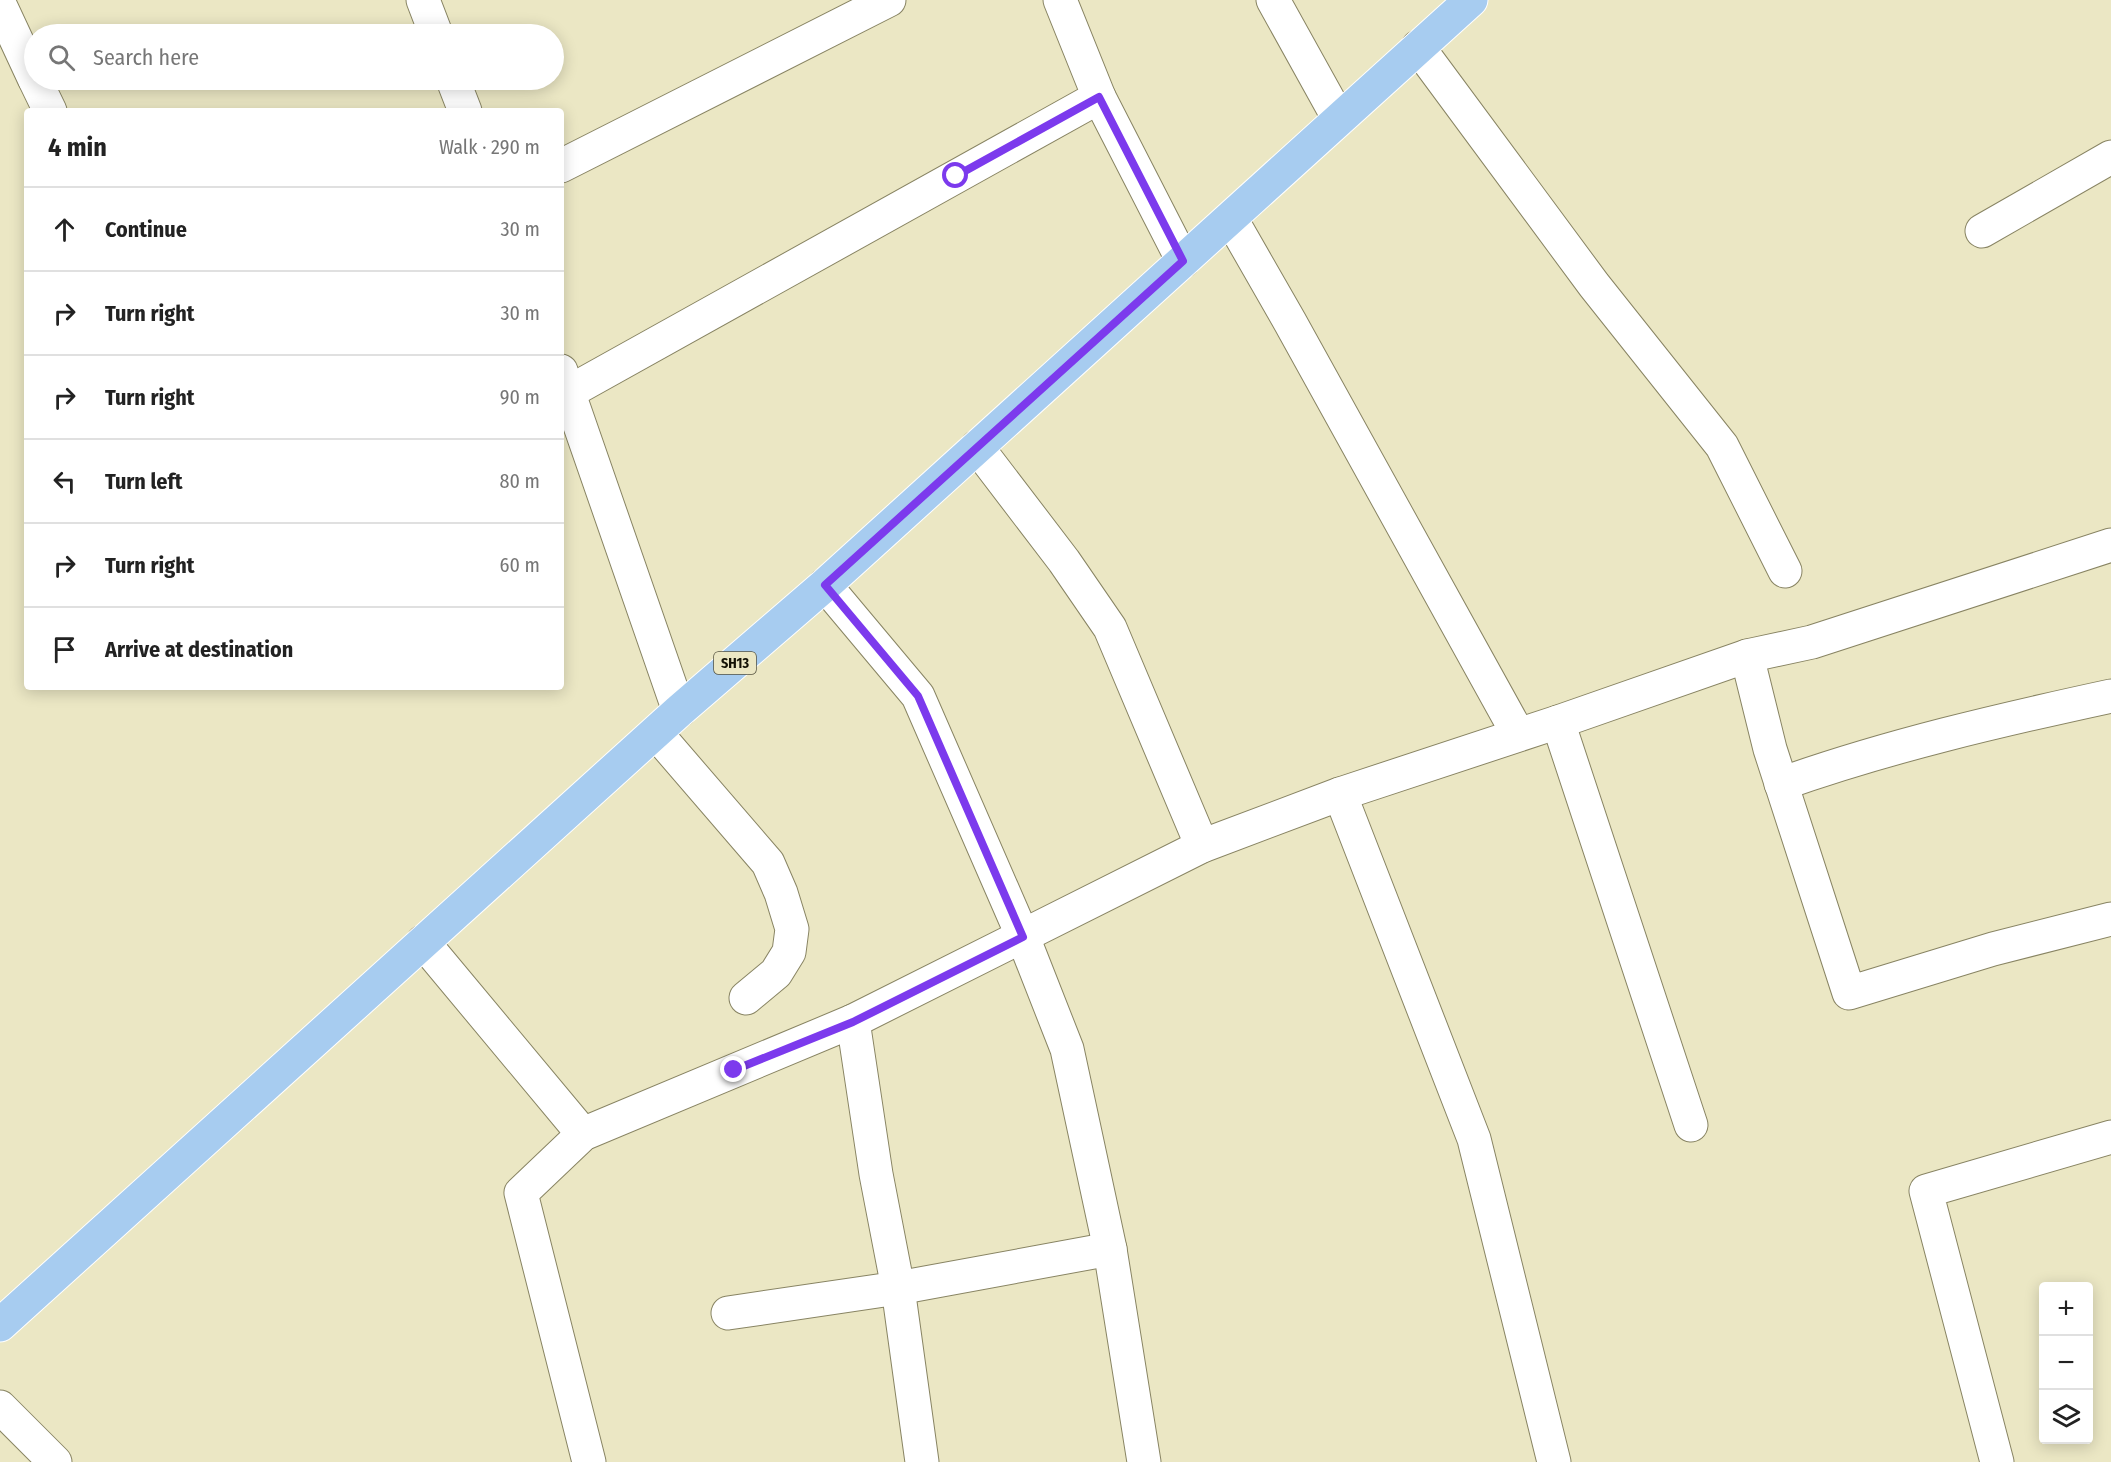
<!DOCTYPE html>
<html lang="en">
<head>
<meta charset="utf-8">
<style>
	:root { --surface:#fff; --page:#f2f2f2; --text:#222; --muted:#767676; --line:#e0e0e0 }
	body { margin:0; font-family:"Fira Sans Condensed",sans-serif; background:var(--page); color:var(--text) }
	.controls { position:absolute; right:18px; bottom:18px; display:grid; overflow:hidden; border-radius:6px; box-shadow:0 3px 15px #0003 }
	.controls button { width:54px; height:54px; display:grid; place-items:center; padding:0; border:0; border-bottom:2px solid var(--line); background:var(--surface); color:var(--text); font:30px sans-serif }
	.stop { position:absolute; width:18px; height:18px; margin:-14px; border:4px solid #7c3aed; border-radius:50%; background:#fff }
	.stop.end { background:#7c3aed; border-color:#fff; box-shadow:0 2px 6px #0008 }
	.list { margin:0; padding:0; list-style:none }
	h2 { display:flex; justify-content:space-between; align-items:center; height:78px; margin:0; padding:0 24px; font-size:26px }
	h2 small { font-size:20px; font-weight:400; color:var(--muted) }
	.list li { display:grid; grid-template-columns:39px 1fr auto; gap:18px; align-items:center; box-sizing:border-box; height:84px; padding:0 24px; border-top:2px solid var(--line) }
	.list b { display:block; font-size:22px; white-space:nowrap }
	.list em { font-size:20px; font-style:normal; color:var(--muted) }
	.icon { flex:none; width:33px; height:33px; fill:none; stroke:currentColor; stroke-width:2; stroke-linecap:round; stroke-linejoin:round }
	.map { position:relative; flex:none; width:2111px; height:1462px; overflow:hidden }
	.search { position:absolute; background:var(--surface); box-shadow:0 3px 15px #0003; left:24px; top:24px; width:540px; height:66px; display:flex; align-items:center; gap:15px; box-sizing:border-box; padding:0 21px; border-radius:33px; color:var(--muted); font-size:22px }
	.panel { position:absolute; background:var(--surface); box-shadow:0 3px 15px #0003; left:24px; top:108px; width:540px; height:582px; border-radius:6px }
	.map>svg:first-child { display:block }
</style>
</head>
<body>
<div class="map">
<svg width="2111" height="1462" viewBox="0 0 2111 1462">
	<rect width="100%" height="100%" fill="#ebe7c4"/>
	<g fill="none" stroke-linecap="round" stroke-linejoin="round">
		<defs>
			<g id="street">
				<path d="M1273,0L1339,119"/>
				<path d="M0,5L34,78"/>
				<path d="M1418,47L1594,285L1722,446L1785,571"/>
				<path d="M35,80L50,111"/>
				<path d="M1099,97L1183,261"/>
				<path d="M561,166L889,0"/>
				<path d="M1231,219L1290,322L1518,734"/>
				<path d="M1982,231L2111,157"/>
				<path d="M569,392L1099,97L1060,0"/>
				<path d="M977,447L1064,561L1110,628L1202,846"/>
				<path d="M825,585L918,696L1023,937L1067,1049L1110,1249L1144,1462"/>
				<path d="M1747,656L1770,749L1849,993L1993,949L2111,919"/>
				<path d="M1558,722L1691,1125"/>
				<path d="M656,733L768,863L781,893L792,929L789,952L776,973L746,998"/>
				<path d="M1781,784C1888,746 2000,720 2111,696"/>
				<path d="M1340,794L1474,1139L1554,1462"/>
				<path d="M423,942L583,1134"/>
				<path d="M853,1021L876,1174L898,1288L922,1462"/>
				<path d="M728,1313L898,1288L1110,1249"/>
				<path d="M0,1407L55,1462"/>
				<path d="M589,1462L521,1193L583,1134L853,1021L1202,846L1340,794L1558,722L1747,656L1812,642L2111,545"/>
				<path d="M1997,1462L1926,1191L2111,1137"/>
			</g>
			<g id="secondary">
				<path d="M423,0L436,34"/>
				<path d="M453,80L465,111"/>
				<path d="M561,371L679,711"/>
			</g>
			<path id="primary" d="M0,1325L679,711L825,585L1471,0"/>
		</defs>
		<!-- street casing -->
		<use href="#street" stroke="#888463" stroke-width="35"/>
		<!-- secondary casing -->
		<use href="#secondary" stroke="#888463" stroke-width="35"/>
		<!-- primary casing -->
		<use href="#primary" stroke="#fff" stroke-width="35"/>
		<!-- street -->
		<use href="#street" stroke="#fff" stroke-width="33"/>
		<!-- secondary -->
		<use href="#secondary" stroke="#fff" stroke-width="33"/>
		<!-- primary -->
		<use href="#primary" stroke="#a7ccf0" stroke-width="33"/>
	</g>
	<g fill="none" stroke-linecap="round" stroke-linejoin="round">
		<!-- route -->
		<path stroke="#7c3aed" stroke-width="8" d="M734,1070L853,1022L1023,937L918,696L825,585L1183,261L1099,97L956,176"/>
	</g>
	<g text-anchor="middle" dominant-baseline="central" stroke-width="6" stroke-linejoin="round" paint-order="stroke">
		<!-- shield labels -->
		<rect fill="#ebe7c4" stroke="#54523f" stroke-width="1.5" x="714" y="652" width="42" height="22" rx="4.5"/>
		<g font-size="14" font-weight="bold" fill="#141206">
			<text x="735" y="663">SH13</text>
		</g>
	</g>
</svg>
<div class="controls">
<button>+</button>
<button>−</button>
<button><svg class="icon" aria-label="layers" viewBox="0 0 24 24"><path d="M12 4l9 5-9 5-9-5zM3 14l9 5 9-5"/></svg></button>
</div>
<div class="stop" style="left:956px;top:176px"></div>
<div class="stop end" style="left:734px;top:1070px"></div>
<div class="search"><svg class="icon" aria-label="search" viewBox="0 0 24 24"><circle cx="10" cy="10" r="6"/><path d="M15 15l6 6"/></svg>Search here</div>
<section class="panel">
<h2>4 min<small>Walk · 290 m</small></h2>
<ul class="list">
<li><svg class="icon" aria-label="ahead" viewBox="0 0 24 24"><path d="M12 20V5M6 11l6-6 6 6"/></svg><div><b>Continue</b></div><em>30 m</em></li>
<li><svg class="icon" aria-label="right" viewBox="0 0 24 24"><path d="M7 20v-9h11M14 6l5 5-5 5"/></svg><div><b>Turn right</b></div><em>30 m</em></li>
<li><svg class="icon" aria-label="right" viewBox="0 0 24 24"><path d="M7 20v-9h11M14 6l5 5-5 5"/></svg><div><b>Turn right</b></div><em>90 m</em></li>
<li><svg class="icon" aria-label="left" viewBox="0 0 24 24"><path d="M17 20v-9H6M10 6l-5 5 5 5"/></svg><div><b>Turn left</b></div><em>80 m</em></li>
<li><svg class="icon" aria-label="right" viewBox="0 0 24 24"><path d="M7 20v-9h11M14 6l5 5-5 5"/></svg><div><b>Turn right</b></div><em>60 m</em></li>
<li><svg class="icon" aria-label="arrive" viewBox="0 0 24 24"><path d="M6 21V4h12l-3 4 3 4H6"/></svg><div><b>Arrive at destination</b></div></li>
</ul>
</section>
</div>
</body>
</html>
